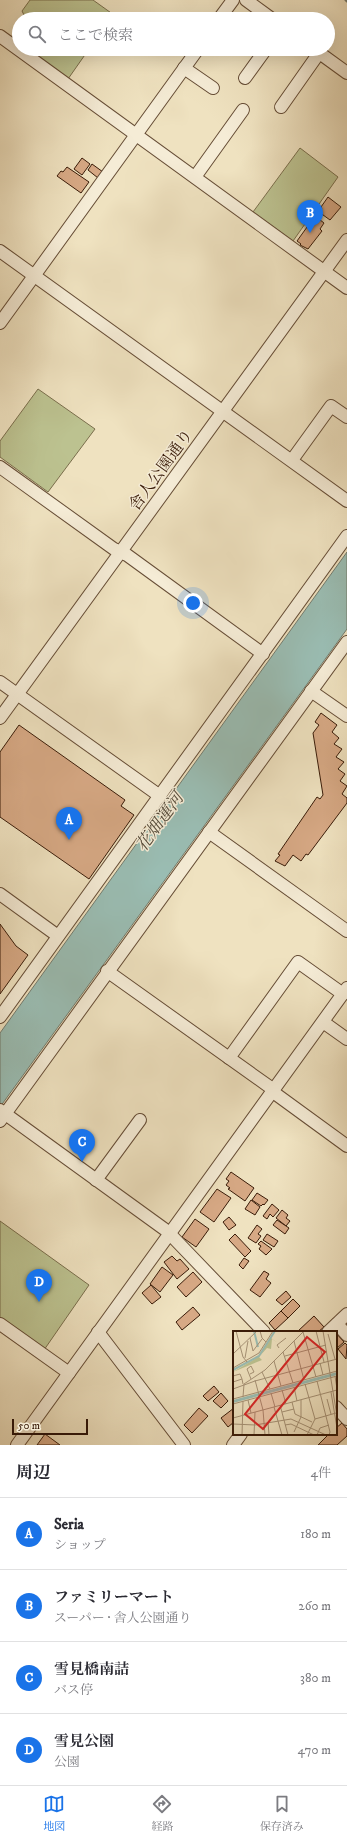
<!DOCTYPE html>
<html lang="ja">
<head>
<meta charset="utf-8">
<style>
	:root { --surface:#fff; --page:#f2f2f3; --text:#2b2b33; --muted:#7c7c81; --line:#e1e1e2; --accent:#1a73e8 }
	body { margin:0; font-family:"IM FELL DW Pica","Noto Serif JP",serif; background:var(--page); color:var(--text) }
	.scale { position:absolute; left:12px; bottom:10px; width:76px; box-sizing:border-box; padding-left:4px; border:2px solid #391b08; border-top:0; font-size:11px; line-height:14px; white-space:nowrap; color:#391b08; -webkit-text-stroke:3px #f5ecd6; paint-order:stroke }
	.you { position:absolute; left:193px; top:603px; width:14px; height:14px; margin:-10px; border:3px solid #fff; border-radius:50%; background:#1a73e8; box-shadow:0 0 0 6px #1a73e833 }
	.badge { display:grid; place-items:center; width:26px; height:26px; border-radius:50%; background:var(--accent); color:#fff; font-size:13px; font-weight:700 }
	.pin { position:absolute; translate:-50% -33px; filter:drop-shadow(0 1px 2px #0008) }
	.pin::after { content:''; position:absolute; top:21px; width:14px; height:12px; background:inherit; clip-path:polygon(0 0,100% 0,50% 100%) }
	.list { margin:0; padding:0; list-style:none }
	h2 { display:flex; justify-content:space-between; align-items:center; height:52px; margin:0; padding:0 16px; font-size:17px }
	h2 small { font-size:13px; font-weight:400; color:var(--muted) }
	.list li { display:grid; grid-template-columns:26px 1fr auto; gap:12px; align-items:center; box-sizing:border-box; height:72px; padding:0 16px; border-top:1px solid var(--line) }
	.list b { display:block; font-size:15px; white-space:nowrap }
	.list p { margin:0; font-size:13px; white-space:nowrap; color:var(--muted) }
	.list em { font-size:13px; font-style:normal; color:var(--muted) }
	.icon { flex:none; width:22px; height:22px; fill:none; stroke:currentColor; stroke-width:2; stroke-linecap:round; stroke-linejoin:round }
	.map { position:relative; flex:none; width:347px; height:1445px; overflow:hidden }
	.search { position:absolute; background:var(--surface); box-shadow:0 4px 16px #0002; left:12px; right:12px; top:12px; height:44px; display:flex; align-items:center; gap:10px; box-sizing:border-box; padding:0 14px; border-radius:22px; color:var(--muted); font-size:15px }
	.sheet { height:340px; background:var(--surface) }
	nav { display:flex; justify-content:space-around; align-items:center; box-sizing:border-box; height:56px; border-top:1px solid var(--line); background:var(--surface); font-size:11px; color:var(--muted) }
	nav a { display:grid; justify-items:center; gap:2px }
	nav .on { color:var(--accent) }
	.map>svg:first-child { display:block }
</style>
</head>
<body>
<div class="map">
<svg width="347" height="1445" viewBox="0 0 347 1445">
	<rect width="100%" height="100%" fill="#efe2c0"/>
	<filter id="stains"><feTurbulence type="fractalNoise" baseFrequency=".005" numOctaves="4"/><feColorMatrix values="0 0 0 0 .2 0 0 0 0 .09 0 0 0 0 .02 0 0 0 .5 -.17"/></filter>
	<radialGradient id="worn" r=".72"><stop offset=".6" stop-color="#630" stop-opacity="0"/><stop offset="1" stop-color="#630" stop-opacity=".3"/></radialGradient>
	<!-- green -->
	<g fill="#bcc290" stroke="#7a6e4c">
		<path d="M30,0H93L114,15L111,19H26L22,11Z"/>
		<path d="M27,49H89L68,79Z"/>
		<path d="M300,148L338,177L293,241L253,212Z"/>
		<path d="M38,389L95,429L48,492L0,457V441Z"/>
		<path d="M0,1221L89,1285L44,1350L0,1318Z"/>
	</g>
	<!-- water -->
	<path fill="#9abdb3" stroke="#737c6f" d="M347,552V629L0,1107V1033Z"/>
	<g fill="none" stroke-linecap="round" stroke-linejoin="round">
		<!-- stream -->
		<path stroke="#737c6f" stroke-width="3" d="M346,0L347,1"/>
	</g>
	<!-- building -->
	<g fill="#d7a985" stroke="#391b08">
		<path d="M82,158L90,164L82,175L74,169Z"/>
		<path d="M92,164L103,172L98,178L88,170Z"/>
		<path d="M67,167L89,182L81,193L57,176L61,171L63,172Z"/>
		<path d="M328,197L341,207L330,220L319,212L322,208L321,207Z"/>
		<path d="M315,216L324,223L320,229L322,231L308,249L300,245L301,244L297,241Z"/>
		<path d="M321,713L337,725L332,732L339,738L334,744L342,749L336,757L344,762L338,769L345,774L340,781L347,786L342,794L347,798V803L308,855L306,854L301,861L293,855L285,866L275,861L280,855L278,854L317,797L320,799L323,795L313,733L319,725L315,722Z"/>
		<path d="M19,725L125,800L121,806L134,815L89,879L0,817V752Z"/>
		<path d="M0,924L16,946L28,955L0,994Z"/>
		<path d="M231,1172L254,1188L245,1201L228,1189L230,1188L226,1185L229,1181L226,1179Z"/>
		<path d="M217,1189L231,1198L214,1222L200,1212Z"/>
		<path d="M257,1193L268,1200L264,1205L263,1204L261,1206L252,1200Z"/>
		<path d="M251,1200L260,1207L255,1215L245,1209Z"/>
		<path d="M272,1204L279,1210L273,1217L270,1214L267,1219L263,1216Z"/>
		<path d="M282,1210L288,1215L286,1218L290,1221L286,1226L276,1218Z"/>
		<path d="M229,1217L236,1225L229,1230L223,1222Z"/>
		<path d="M195,1219L209,1229L196,1247L182,1237Z"/>
		<path d="M277,1220L289,1228L285,1234L273,1225Z"/>
		<path d="M257,1225L262,1229L258,1234L261,1236L256,1243L248,1238Z"/>
		<path d="M235,1234L251,1251L245,1257L229,1240Z"/>
		<path d="M267,1234L278,1241L274,1247L263,1240Z"/>
		<path d="M261,1241L272,1249L266,1255L259,1249L261,1246L258,1244Z"/>
		<path d="M172,1256L177,1261L180,1259L189,1269L177,1279L164,1262Z"/>
		<path d="M244,1258L249,1261L243,1269L239,1265Z"/>
		<path d="M162,1267L173,1275L160,1292L150,1284Z"/>
		<path d="M264,1271L269,1274L266,1279L271,1283L260,1297L250,1290Z"/>
		<path d="M193,1272L202,1282L186,1297L177,1287Z"/>
		<path d="M151,1285L161,1297L152,1304L142,1293Z"/>
		<path d="M286,1291L291,1297L282,1305L276,1300Z"/>
		<path d="M293,1299L300,1306L288,1318L281,1311Z"/>
		<path d="M193,1307L200,1315L182,1330L176,1322Z"/>
		<path d="M281,1311L288,1318L275,1330L269,1323Z"/>
		<path d="M314,1316L324,1327L318,1332H297Z"/>
		<path d="M336,1333L344,1342L336,1349Z"/>
		<path d="M345,1343L347,1345L346,1359L338,1349Z"/>
		<path d="M214,1386L219,1392L208,1401L203,1396Z"/>
		<path d="M221,1393L228,1401L221,1408L213,1401Z"/>
		<path d="M199,1408L208,1416L192,1433L184,1425Z"/>
		<path d="M234,1408V1422L228,1427L221,1418Z"/>
		<path d="M342,1423L347,1429V1436L337,1445H318L329,1434H336V1428Z"/>
		<path d="M45,1434L60,1445H37Z"/>
	</g>
	<g fill="none" stroke-linecap="round" stroke-linejoin="round">
		<defs>
			<g id="minor">
				<path d="M246,0L272,19"/>
				<path d="M219,19L233,0"/>
				<path d="M0,36L347,288"/>
				<path d="M314,49L347,73"/>
				<path d="M184,68L213,88"/>
				<path d="M245,78L266,49"/>
				<path d="M281,107L319,53"/>
				<path d="M195,177L243,110"/>
				<path d="M0,251L347,501"/>
				<path d="M0,323L198,49"/>
				<path d="M292,460L331,406L347,417"/>
				<path d="M0,467L114,549L127,555L263,654"/>
				<path d="M0,682L160,796"/>
				<path d="M311,691L347,716"/>
				<path d="M0,718L347,240"/>
				<path d="M209,832L347,931"/>
				<path d="M0,894L58,936"/>
				<path d="M107,971L274,1090"/>
				<path d="M0,1017L347,536"/>
				<path d="M323,1022L347,1039"/>
				<path d="M229,1058L298,962L343,994"/>
				<path d="M273,1092L347,1146"/>
				<path d="M0,1110L167,1231L264,1332"/>
				<path d="M0,1121L347,642"/>
				<path d="M96,1180L140,1120"/>
				<path d="M0,1324L69,1373"/>
				<path d="M337,1324L347,1335"/>
				<path d="M98,1332L184,1445"/>
				<path d="M328,1332L347,1314"/>
				<path d="M336,1407L347,1419"/>
				<path d="M17,1445L347,988"/>
				<path d="M233,1445L241,1434"/>
			</g>
		</defs>
		<!-- minor casing -->
		<use href="#minor" stroke="#664d36" stroke-width="14"/>
		<!-- minor -->
		<use href="#minor" stroke="#f5ecd6" stroke-width="12"/>
	</g>
	<g text-anchor="middle" dominant-baseline="central" stroke-width="3" stroke-linejoin="round" paint-order="stroke">
		<!-- street labels -->
		<g font-size="16" fill="#391b08" stroke="#f5ecd6">
			<text transform="translate(161 470) rotate(-54)">舎人公園通り</text>
		</g>
		<!-- water labels -->
		<g font-size="17" font-style="italic" fill="#564c3b" stroke="#f5ecd6">
			<text transform="translate(160 822) rotate(-54)">花畑運河</text>
		</g>
	</g>
	<!-- overview -->
	<g transform="translate(233 1331)">
		<rect width="104" height="104" fill="#efe2c0"/>
		<path d="M38,7L45,12L39,8L38,18L34,17L26,26L29,29L0,41L27,25Z" fill="#bcc290"/>
		<path d="M104,41V44L0,72V69Z" fill="#9abdb3"/>
		<path fill="none" stroke="#9abdb3" stroke-width="2" d="M21,0L25,16M0,39L26,25L42,0"/>
		<path fill="none" stroke="#a69276" stroke-width="1" d="M3,0L10,26L14,31M27,0L29,7L33,11M83,0L91,31M90,0L104,85M70,1L83,46M95,3L102,28M17,7L20,20L29,8M61,10L71,49M46,17L44,14L53,7M50,21L60,52M0,23L24,0M52,25L93,14M12,27L15,10M41,30L48,55M87,32L90,44M0,37L26,22L40,0M29,41L37,58M17,43L21,41L18,35L14,38L18,48M0,45L7,43L9,48M102,45L104,58M22,49L30,79L32,104M22,50L104,28M84,50L97,101L96,104M0,51L9,48L10,53M11,53L32,39L71,0M72,53L82,88M61,56L64,70M0,58L22,50M49,59L53,73M98,61L104,97M38,62L42,76M10,66L11,53M0,68L104,40M94,68L98,83M15,69L18,82M59,71L62,83L79,91M0,73L104,45M47,74L55,104M41,76L49,104M49,81L61,78M0,87L104,59M35,91L36,104M0,93L22,94L58,88L93,104M52,94L58,93L81,104M61,101L68,86V69M9,104L10,70M21,104L22,81M74,104L82,88L103,82M84,104L87,97L96,94"/>
		<path fill="#d62828" fill-opacity="0.15" stroke="#d62828" stroke-width="2" d="M74,6L92,21L30,98L12,83Z"/>
		<rect width="104" height="104" fill="none" stroke="#391b08" stroke-width="2"/>
	</g>
	<rect width="100%" height="100%" filter="url(#stains)"/>
	<rect width="100%" height="100%" fill="url(#worn)"/>
</svg>
<div class="scale">50 m</div>
<div class="you"></div>
<div class="pin badge" style="left:69px;top:840px">A</div>
<div class="pin badge" style="left:310px;top:233px">B</div>
<div class="pin badge" style="left:82px;top:1162px">C</div>
<div class="pin badge" style="left:39px;top:1302px">D</div>
<div class="search"><svg class="icon" aria-label="search" viewBox="0 0 24 24"><circle cx="10" cy="10" r="6"/><path d="M15 15l6 6"/></svg>ここで検索</div>
</div>
<section class="sheet">
<h2>周辺<small>4件</small></h2>
<ul class="list">
<li><span class="badge">A</span><div><b>Seria</b><p>ショップ</p></div><em>180 m</em></li>
<li><span class="badge">B</span><div><b>ファミリーマート</b><p>スーパー · 舎人公園通り</p></div><em>260 m</em></li>
<li><span class="badge">C</span><div><b>雪見橋南詰</b><p>バス停</p></div><em>380 m</em></li>
<li><span class="badge">D</span><div><b>雪見公園</b><p>公園</p></div><em>470 m</em></li>
</ul>
</section>
<nav>
<a class="on"><svg class="icon" aria-label="map" viewBox="0 0 24 24"><path d="M3 6l6-2 6 2 6-2v14l-6 2-6-2-6 2zM9 4v14M15 6v14"/></svg>地図</a>
<a><svg class="icon" aria-label="directions" viewBox="0 0 24 24"><path d="M12 3l9 9-9 9-9-9zM9 14v-3h6M13 9l2 2-2 2"/></svg>経路</a>
<a><svg class="icon" aria-label="saved" viewBox="0 0 24 24"><path d="M7 4h10v16l-5-4-5 4z"/></svg>保存済み</a>
</nav>
</body>
</html>
